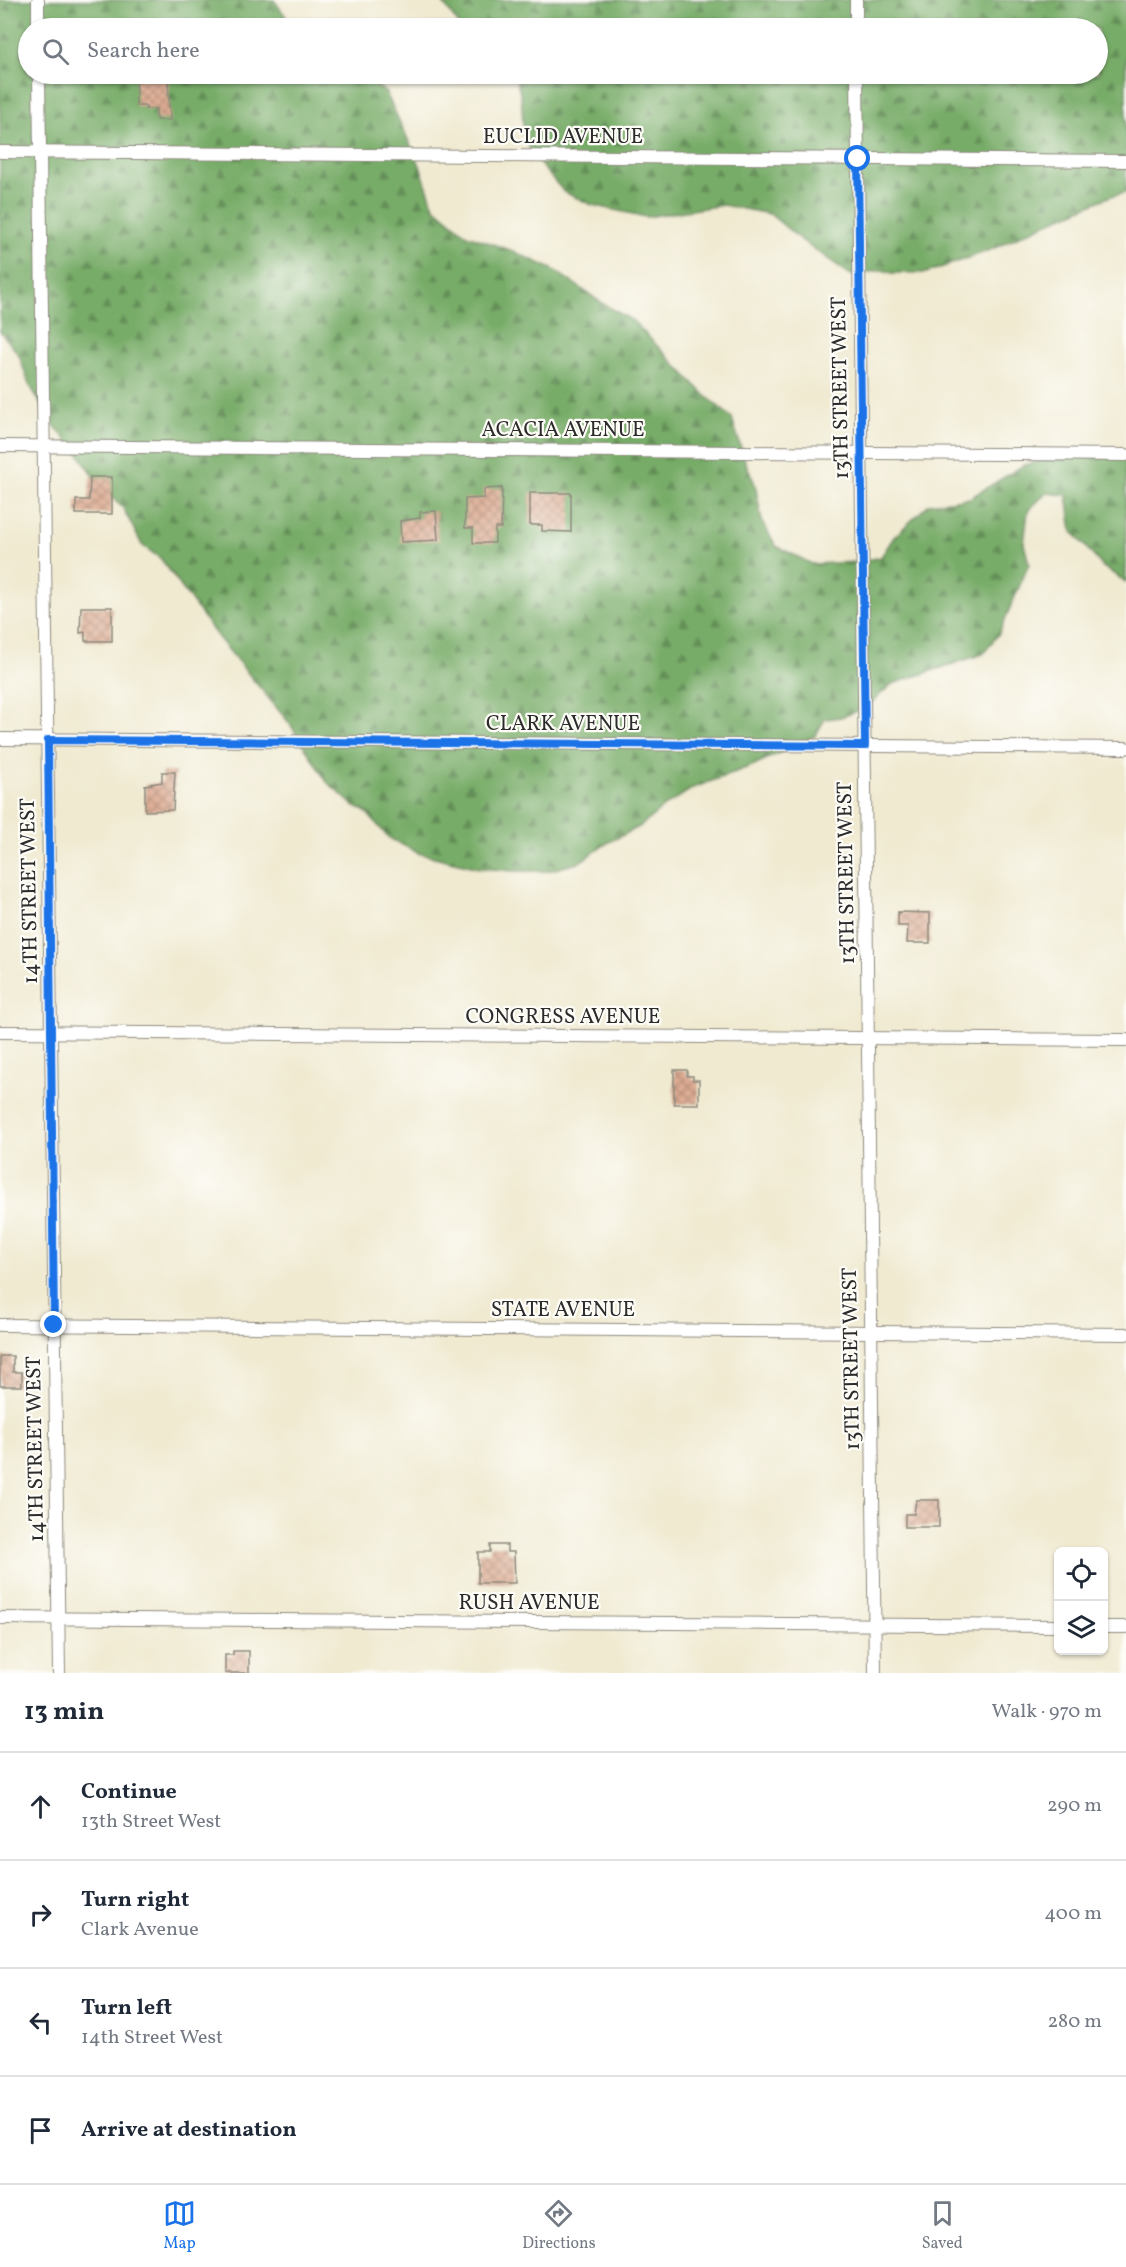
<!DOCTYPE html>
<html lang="en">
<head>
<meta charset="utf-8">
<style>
	:root { --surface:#fff; --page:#f6f6f7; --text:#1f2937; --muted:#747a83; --line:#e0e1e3; --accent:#1a73e8 }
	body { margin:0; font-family:Vollkorn,serif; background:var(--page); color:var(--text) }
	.controls { position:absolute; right:18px; bottom:18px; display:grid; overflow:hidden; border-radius:9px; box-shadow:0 2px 4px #0004 }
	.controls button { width:54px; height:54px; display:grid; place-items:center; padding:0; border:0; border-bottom:2px solid var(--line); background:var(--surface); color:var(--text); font:30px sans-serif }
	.stop { position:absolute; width:18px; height:18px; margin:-14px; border:4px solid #1a73e8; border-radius:50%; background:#fff }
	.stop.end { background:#1a73e8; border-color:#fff; box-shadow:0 2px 6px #0008 }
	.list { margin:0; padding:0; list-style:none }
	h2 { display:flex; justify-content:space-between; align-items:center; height:78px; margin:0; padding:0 24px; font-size:26px }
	h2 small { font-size:20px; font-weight:400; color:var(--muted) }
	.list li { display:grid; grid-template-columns:39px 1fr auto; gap:18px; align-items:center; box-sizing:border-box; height:108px; padding:0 24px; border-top:2px solid var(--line) }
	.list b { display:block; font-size:22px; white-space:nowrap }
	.list p { margin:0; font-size:20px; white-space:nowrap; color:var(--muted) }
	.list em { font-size:20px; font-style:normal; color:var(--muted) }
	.icon { flex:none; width:33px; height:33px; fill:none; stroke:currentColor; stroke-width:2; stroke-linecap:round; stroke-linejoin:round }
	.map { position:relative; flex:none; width:1126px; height:1673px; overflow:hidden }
	.search { position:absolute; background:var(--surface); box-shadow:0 2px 4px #0004; left:18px; right:18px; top:18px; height:66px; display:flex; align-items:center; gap:15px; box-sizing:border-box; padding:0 21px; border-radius:33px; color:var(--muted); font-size:22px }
	.sheet { height:510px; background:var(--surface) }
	nav { display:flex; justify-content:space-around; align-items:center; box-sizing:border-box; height:84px; border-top:2px solid var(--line); background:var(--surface); font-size:16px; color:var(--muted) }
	nav a { display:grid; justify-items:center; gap:3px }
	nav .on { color:var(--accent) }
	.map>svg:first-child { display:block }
</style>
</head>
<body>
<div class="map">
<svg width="1126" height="1673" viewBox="0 0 1126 1673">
	<defs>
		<pattern id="forest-firs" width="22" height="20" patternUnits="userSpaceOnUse" patternTransform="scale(1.5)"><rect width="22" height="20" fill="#77ac68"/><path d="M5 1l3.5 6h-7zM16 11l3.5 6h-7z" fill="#628c56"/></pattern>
		<pattern id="building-cross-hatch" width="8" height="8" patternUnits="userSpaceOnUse" patternTransform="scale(1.5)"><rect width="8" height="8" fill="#ddac93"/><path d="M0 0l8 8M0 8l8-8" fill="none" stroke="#b38c78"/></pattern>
	</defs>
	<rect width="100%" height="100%" fill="#fdfcf7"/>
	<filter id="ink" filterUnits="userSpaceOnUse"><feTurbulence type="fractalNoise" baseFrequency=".0167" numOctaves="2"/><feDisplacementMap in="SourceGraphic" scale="12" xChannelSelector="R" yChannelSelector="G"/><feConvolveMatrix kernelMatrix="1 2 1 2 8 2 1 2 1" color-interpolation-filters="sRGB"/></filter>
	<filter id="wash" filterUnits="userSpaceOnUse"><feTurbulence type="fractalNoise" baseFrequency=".008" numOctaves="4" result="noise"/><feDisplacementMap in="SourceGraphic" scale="24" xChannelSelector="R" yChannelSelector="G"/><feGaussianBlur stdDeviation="1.35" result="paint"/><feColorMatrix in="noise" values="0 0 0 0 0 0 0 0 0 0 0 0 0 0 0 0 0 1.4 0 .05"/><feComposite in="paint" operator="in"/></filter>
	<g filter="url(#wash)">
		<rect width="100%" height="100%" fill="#f0ead1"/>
		<!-- forest -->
		<g fill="url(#forest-firs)" stroke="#516c4a" stroke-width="1.5">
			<path d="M0,0H274L294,28H28V74H363L386,93L419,163L434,207L467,235L510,250L554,270L602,303L633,321L705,395L732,418L745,461L755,484L762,521L776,546L812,564L859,562L881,557L894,537L929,504L970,498L1024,465L1077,452L1126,456V582L1103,567L1072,531L1067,495L1046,493L1028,511L1024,544L1029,564L999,633L983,654L892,684L864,709L841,717L825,719L815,736L754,765L693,788L665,806L639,827L609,842L578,863L548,871H514L479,868L418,853L389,838L366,812L354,806L327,782L290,724L217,636L161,559L142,545L123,508L98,483L79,454L52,423L29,384L19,355L0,331Z"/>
			<path d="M441,0H1126V193L1111,196L1049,222L990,250L926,273H892L883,270L851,275L801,240L770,214L723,205L646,217L592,205L564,192L533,156L524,135L521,96L515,76L512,74H1098V28H461Z"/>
		</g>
		<g id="blocks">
			<!-- building -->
			<g fill="url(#building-cross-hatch)">
				<path d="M136,78L168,79L170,120H156V109H145L146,106H136Z"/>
				<path d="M90,477H112V514H76V500H89Z"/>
				<path d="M502,488L501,528H495V543H473V528H465V499L484,498V489Z"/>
				<path d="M530,493H571V532L542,531V525H530Z"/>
				<path d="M436,511L438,540L401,542L400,521L420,518V512Z"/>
				<path d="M81,607H112V641H85V632L80,633Z"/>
				<path d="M162,772H175L173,810L145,811V785L162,782Z"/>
				<path d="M898,912L930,913V943H907L908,926H898Z"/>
				<path d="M674,1070H687V1076H693V1080H699V1104H674Z"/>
				<path d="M0,1356H13V1372H22V1386H0Z"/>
				<path d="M916,1500H939V1527H905V1514H914Z"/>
				<path d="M490,1545H507V1552H514L515,1583H478V1552H490Z"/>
				<path d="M233,1651H249V1673H225V1655H233Z"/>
			</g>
		</g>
	</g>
	<g filter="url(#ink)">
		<use href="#blocks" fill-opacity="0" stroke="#8e8a7e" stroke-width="1.5"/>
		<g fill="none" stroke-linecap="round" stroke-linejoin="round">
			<defs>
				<g id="street">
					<path d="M38,0V28"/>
					<path d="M856,0V28"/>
					<path d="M39,74L59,1673"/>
					<path d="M857,74L875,1673"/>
					<path d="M0,152L1126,161"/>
					<path d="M0,446L1126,455"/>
					<path d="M0,739L1126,748"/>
					<path d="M0,1032L1126,1040"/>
					<path d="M0,1325L1126,1334"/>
					<path d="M0,1618L1058,1626"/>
					<path d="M1104,1627H1126"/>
				</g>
			</defs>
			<!-- street casing -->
			<use href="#street" stroke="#8e8a7e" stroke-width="14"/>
			<!-- street -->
			<use href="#street" stroke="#fff" stroke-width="12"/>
		</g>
	</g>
	<g fill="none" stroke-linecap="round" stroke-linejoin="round" filter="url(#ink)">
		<!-- route -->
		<path stroke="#1a73e8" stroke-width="8" d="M54,1325L48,740L865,746L858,159"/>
	</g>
	<g text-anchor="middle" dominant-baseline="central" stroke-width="4.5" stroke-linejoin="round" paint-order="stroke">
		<!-- street labels -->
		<g font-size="21" fill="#2b2b2b" stroke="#fdfcf7">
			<text x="563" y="137">EUCLID AVENUE</text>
			<text transform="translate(841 388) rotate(-91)">13TH STREET WEST</text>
			<text x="563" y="430">ACACIA AVENUE</text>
			<text x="563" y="724">CLARK AVENUE</text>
			<text transform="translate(847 873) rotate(-91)">13TH STREET WEST</text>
			<text transform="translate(30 891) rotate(-91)">14TH STREET WEST</text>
			<text x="563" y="1017">CONGRESS AVENUE</text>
			<text x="563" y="1310">STATE AVENUE</text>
			<text transform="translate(852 1359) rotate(-91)">13TH STREET WEST</text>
			<text transform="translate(36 1449) rotate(-91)">14TH STREET WEST</text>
			<text x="529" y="1603">RUSH AVENUE</text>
		</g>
	</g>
</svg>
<div class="controls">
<button><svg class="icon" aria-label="locate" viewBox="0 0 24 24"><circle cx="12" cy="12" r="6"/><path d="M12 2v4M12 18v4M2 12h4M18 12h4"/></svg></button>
<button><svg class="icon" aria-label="layers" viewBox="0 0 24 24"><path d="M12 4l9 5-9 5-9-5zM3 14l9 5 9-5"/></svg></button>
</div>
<div class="stop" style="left:858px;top:159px"></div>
<div class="stop end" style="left:54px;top:1325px"></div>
<div class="search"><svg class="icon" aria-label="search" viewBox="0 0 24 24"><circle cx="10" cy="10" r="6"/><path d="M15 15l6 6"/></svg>Search here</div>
</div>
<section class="sheet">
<h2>13 min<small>Walk · 970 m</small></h2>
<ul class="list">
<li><svg class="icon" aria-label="ahead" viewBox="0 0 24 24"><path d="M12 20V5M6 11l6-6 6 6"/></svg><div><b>Continue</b><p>13th Street West</p></div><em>290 m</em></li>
<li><svg class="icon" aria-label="right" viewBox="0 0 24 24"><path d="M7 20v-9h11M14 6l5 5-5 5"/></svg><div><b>Turn right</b><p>Clark Avenue</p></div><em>400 m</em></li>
<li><svg class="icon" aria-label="left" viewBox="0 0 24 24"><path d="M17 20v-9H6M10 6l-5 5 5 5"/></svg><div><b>Turn left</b><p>14th Street West</p></div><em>280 m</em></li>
<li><svg class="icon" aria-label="arrive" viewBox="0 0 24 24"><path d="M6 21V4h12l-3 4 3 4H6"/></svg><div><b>Arrive at destination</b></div></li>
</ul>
</section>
<nav>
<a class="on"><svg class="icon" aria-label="map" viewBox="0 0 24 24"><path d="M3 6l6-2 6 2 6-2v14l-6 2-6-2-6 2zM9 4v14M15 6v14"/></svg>Map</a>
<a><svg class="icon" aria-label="directions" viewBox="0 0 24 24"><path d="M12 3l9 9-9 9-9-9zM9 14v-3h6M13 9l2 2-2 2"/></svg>Directions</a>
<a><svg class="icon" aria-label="saved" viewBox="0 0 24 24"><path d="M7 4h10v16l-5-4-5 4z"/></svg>Saved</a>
</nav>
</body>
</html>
